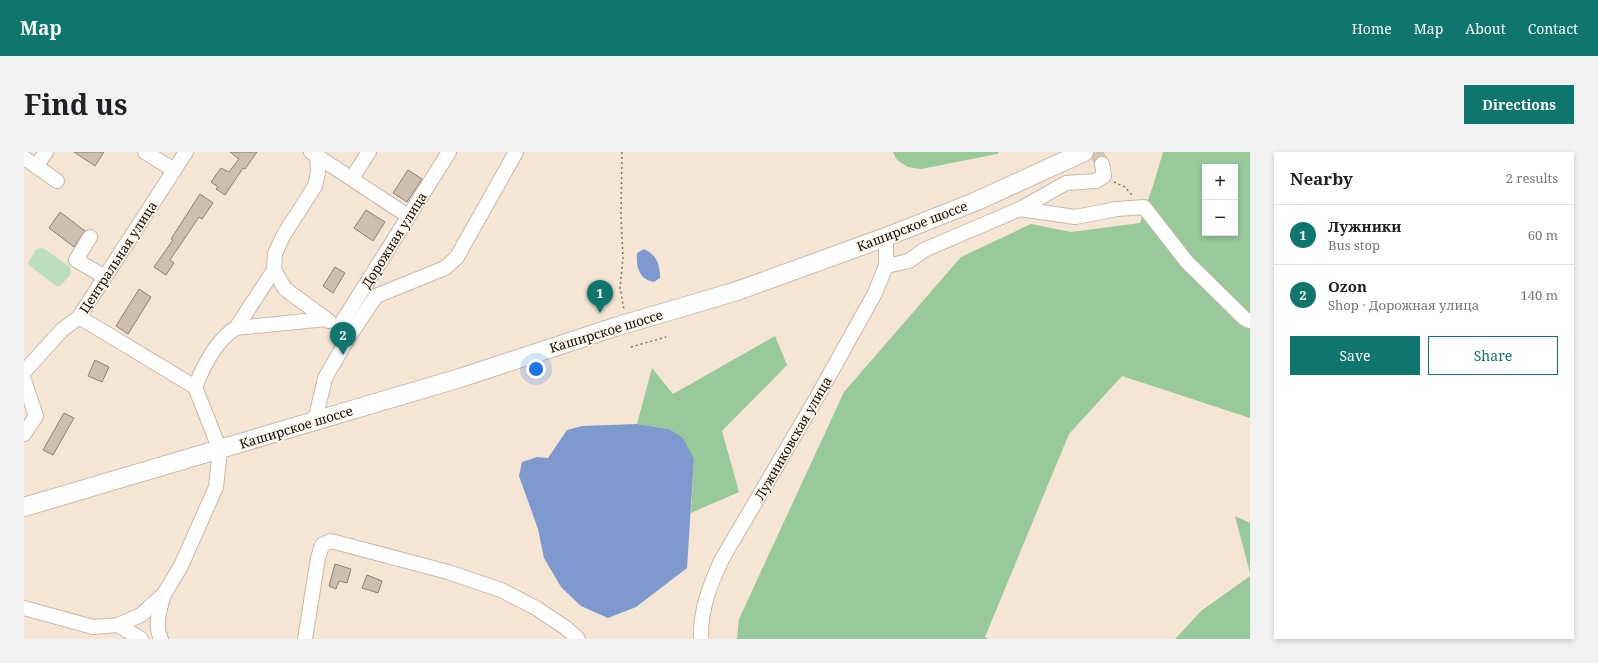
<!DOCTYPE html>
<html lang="en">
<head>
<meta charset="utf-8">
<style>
	:root { --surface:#fff; --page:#f2f2f2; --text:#202124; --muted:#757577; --line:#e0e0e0; --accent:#0f766e }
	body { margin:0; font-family:"Noto Serif",serif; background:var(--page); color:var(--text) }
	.controls { position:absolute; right:12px; top:12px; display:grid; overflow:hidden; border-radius:0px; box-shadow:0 2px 6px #0003 }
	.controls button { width:36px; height:36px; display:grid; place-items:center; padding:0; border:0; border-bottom:1px solid var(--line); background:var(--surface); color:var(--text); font:20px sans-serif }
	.you { position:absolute; left:512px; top:217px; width:14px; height:14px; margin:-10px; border:3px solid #fff; border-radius:50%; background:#1a73e8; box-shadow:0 0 0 6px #1a73e833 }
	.badge { display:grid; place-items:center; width:26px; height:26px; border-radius:50%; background:var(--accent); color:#fff; font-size:13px; font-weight:700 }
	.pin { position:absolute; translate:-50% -33px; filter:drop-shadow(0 1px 2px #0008) }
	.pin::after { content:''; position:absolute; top:21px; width:14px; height:12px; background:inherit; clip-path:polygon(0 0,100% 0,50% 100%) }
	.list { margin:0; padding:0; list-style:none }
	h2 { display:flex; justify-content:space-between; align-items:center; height:52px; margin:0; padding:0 16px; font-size:17px }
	h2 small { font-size:13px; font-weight:400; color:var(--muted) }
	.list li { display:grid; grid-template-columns:26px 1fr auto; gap:12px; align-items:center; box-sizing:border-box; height:60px; padding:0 16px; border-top:1px solid var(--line) }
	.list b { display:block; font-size:15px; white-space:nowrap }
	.list p { margin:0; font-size:13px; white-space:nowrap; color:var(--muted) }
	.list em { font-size:13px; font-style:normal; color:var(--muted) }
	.actions { display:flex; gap:8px; padding:12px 16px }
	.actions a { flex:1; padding:9px 0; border:1px solid var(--accent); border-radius:0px; text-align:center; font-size:14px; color:var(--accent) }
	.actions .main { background:var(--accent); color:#fff }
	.map { position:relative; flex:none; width:1226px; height:487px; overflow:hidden; border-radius:0px }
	header { display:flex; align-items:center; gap:24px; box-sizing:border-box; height:56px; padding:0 20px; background:var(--accent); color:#fff }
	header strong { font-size:19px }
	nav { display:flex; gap:22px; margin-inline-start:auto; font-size:14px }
	.intro { display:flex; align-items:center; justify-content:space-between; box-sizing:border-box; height:96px; padding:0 24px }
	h1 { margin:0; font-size:28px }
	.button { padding:10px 18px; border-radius:0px; background:var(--accent); color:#fff; font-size:14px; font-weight:700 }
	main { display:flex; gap:24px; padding:0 24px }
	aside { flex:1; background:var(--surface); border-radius:0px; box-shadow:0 2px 6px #0003 }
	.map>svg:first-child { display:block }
</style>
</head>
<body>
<header>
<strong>Map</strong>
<nav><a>Home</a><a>Map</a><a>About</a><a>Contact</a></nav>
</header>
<div class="intro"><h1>Find us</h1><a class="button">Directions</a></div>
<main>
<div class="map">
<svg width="1226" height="487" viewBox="0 0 1226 487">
	<rect width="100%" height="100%" fill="#f5e5d5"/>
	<!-- green -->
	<path fill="#bbdfbc" d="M16,96L21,97L46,115L47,122L36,134H32L6,114L4,111L12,98Z"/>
	<!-- forest -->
	<g fill="#98c99a" fill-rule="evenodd">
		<path d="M869,0H975L973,2L897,17L884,15L873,8Z"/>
		<path d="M1139,0H1226V266L1098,224L1045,282L961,485L964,487H713L715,467L820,240L937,105L1007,72L1047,80L1116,71L1129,34ZM1181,15H1211V81H1181Z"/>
		<path d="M751,184L763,213L698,279L715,340L667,361L670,307L645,277L613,272L628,216L649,242Z"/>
		<path d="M1211,364L1226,371V421Z"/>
		<path d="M1226,424V487H1151L1177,459Z"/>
	</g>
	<!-- water -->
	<g fill="#7e99cd">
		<path d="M620,97C633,103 636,113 636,126L630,130C615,127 612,115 613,101Z"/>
		<path d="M613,272L645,277L659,286L670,307L663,416L612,455L584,466L557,454L537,435L520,406L514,377L495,324L498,310L513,305L524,306L543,278L558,274Z"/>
	</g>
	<!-- building -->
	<g fill="#cdbeae" stroke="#8f8171">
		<path d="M50,0H80L71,14Z"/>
		<path d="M206,0H233L221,17L219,16L201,43L192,37L194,35L187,30L197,16L205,20L215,7Z"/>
		<path d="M384,18L398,27L383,50L369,41Z"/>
		<path d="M176,42L189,51L178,67L175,65L146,108L150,111L142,123L130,115L149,88L147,87Z"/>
		<path d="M342,58L361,70L349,89L330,76Z"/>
		<path d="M36,60L61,79L50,95L25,76Z"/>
		<path d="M311,115L321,121L309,141L299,134Z"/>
		<path d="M115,137L127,145L104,182L92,174Z"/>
		<path d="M71,208L85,215L78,230L64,224Z"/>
		<path d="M40,261L50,266L29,303L19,298Z"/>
		<path d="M311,412L327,417L323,431L315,429L312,437L305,434Z"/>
		<path d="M343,423L358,429L354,441L338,436Z"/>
	</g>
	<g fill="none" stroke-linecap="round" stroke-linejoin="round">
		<!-- minor-tunnel -->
		<path stroke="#d3c5b6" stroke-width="14" stroke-dasharray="14 7" stroke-linecap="butt" d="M1072,0L1078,12"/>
		<defs>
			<g id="minor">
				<path d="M121,0L150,18"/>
				<path d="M287,0L384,64"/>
				<path d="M293,4L294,20L291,34L259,84L251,102L250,118L261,137L302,167"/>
				<path d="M0,6L12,14L22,0"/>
				<path d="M12,14L33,29"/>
				<path d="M328,26L345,0"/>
				<path d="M996,57L1051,65L1093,57L1120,55L1163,110L1221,167L1226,169"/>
				<path d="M66,85L52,108L81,125"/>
				<path d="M862,114L885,109L900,98L996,57L1042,31L1072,29L1080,24L1078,12"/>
				<path d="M315,175L425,0"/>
				<path d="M212,176L250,118"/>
				<path d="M0,220L37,179L55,165L162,0"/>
				<path d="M0,228L12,264L0,282"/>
				<path d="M171,235C179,215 193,187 212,176L302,167L305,169"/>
				<path d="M291,269L301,226L326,183L352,144L421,116L433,105L492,0"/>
				<path d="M0,456L69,475L94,473L117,463L140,442L157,414L192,335L196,298L171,235L55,165"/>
				<path d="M94,473L117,487"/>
				<path d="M137,487C130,474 136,456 140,442"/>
				<path d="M281,487L294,406L298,393L307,389L424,420L477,438L512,456L542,476L554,487"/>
				<path d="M677,487C676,458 686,433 698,407L792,247L851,141L862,114V85"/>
			</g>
			<path id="major" d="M0,355L436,226L591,175L713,139L862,85L953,49L1060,0"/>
		</defs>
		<!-- minor casing -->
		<use href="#minor" stroke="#c8b9a9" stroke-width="16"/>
		<!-- major casing -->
		<use href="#major" stroke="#c8b9a9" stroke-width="20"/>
		<!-- path -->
		<g stroke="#7f756a" stroke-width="1.5" stroke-dasharray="2 3" stroke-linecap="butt">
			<path d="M598,0L597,64L599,106L596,135L600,158"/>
			<path d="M1090,30L1101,35L1109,44"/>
			<path d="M607,195L642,185"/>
		</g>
		<!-- minor -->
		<use href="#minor" stroke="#fff" stroke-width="14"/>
		<!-- major -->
		<use href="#major" stroke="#fff" stroke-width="18"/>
	</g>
	<g text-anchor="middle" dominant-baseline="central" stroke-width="3.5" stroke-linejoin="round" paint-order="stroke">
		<!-- street labels -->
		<g font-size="13" fill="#120d08" stroke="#fdf4ea">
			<text transform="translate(888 74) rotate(-21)">Каширское шоссе</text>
			<text transform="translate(370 88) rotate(-58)">Дорожная улица</text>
			<text transform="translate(94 105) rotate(-57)">Центральная улица</text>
			<text transform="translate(582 179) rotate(-17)">Каширское шоссе</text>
			<text transform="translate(272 275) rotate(-17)">Каширское шоссе</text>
			<text transform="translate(769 286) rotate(-60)">Лужниковская улица</text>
		</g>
	</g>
</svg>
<div class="controls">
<button>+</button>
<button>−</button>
</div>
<div class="you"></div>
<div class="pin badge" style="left:576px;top:161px">1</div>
<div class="pin badge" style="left:319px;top:203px">2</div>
</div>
<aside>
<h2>Nearby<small>2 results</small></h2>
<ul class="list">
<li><span class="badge">1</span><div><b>Лужники</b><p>Bus stop</p></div><em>60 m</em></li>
<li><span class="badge">2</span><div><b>Ozon</b><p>Shop · Дорожная улица</p></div><em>140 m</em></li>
</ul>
<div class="actions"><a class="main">Save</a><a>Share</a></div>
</aside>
</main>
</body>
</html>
